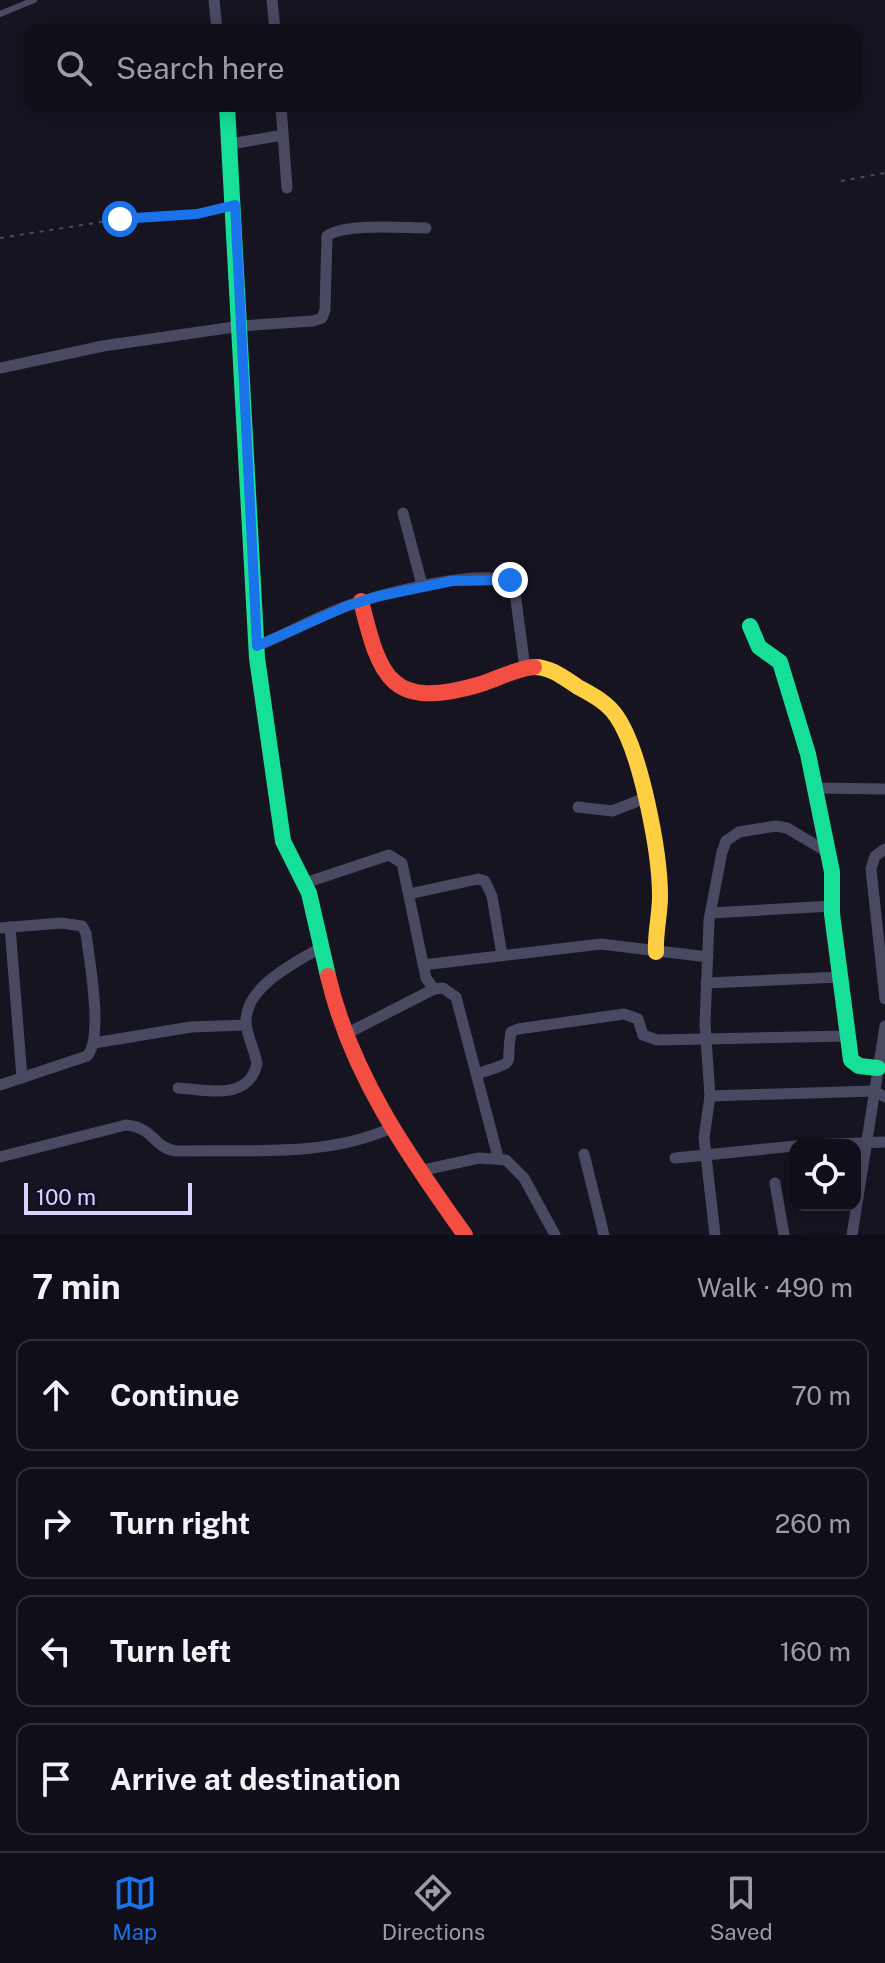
<!DOCTYPE html>
<html lang="en">
<head>
<meta charset="utf-8">
<style>
	:root { --surface:#100f19; --page:#1e1d26; --text:#f1f3f6; --muted:#9c9ca2; --line:#302f38; --accent:#1a73e8 }
	body { margin:0; font-family:"Public Sans",sans-serif; background:var(--page); color:var(--text) }
	.controls { position:absolute; right:24px; bottom:24px; display:grid; overflow:hidden; border-radius:16px; box-shadow:0 4px 20px #0003 }
	.controls button { width:72px; height:72px; display:grid; place-items:center; padding:0; border:0; border-bottom:2px solid var(--line); background:var(--surface); color:var(--text); font:40px sans-serif }
	.scale { position:absolute; left:24px; bottom:20px; width:168px; box-sizing:border-box; padding-left:8px; border:4px solid #d9d4ff; border-top:0; font-size:22px; line-height:28px; white-space:nowrap; color:#d9d4ff; -webkit-text-stroke:6px #130f26; paint-order:stroke }
	.stop { position:absolute; width:24px; height:24px; margin:-18px; border:6px solid #1a73e8; border-radius:50%; background:#fff }
	.stop.end { background:#1a73e8; border-color:#fff; box-shadow:0 2px 8px #0008 }
	.list { margin:0; padding:0; list-style:none }
	h2 { display:flex; justify-content:space-between; align-items:center; height:104px; margin:0; padding:0 32px; font-size:34px }
	h2 small { font-size:26px; font-weight:400; color:var(--muted) }
	.list li { display:grid; grid-template-columns:52px 1fr auto; gap:24px; align-items:center; box-sizing:border-box; height:112px; margin:0 16px 16px; padding:0 16px; border:2px solid var(--line); border-radius:16px }
	.list b { display:block; font-size:30px; white-space:nowrap }
	.list em { font-size:26px; font-style:normal; color:var(--muted) }
	.icon { flex:none; width:44px; height:44px; fill:none; stroke:currentColor; stroke-width:2; stroke-linecap:round; stroke-linejoin:round }
	.map { position:relative; flex:none; width:885px; height:1235px; overflow:hidden }
	.search { position:absolute; background:var(--surface); box-shadow:0 4px 20px #0003; left:24px; right:24px; top:24px; height:88px; display:flex; align-items:center; gap:20px; box-sizing:border-box; padding:0 28px; border-radius:16px; color:var(--muted); font-size:30px }
	.sheet { height:616px; background:var(--surface) }
	nav { display:flex; justify-content:space-around; align-items:center; box-sizing:border-box; height:112px; border-top:2px solid var(--line); background:var(--surface); font-size:22px; color:var(--muted) }
	nav a { display:grid; justify-items:center; gap:4px }
	nav .on { color:var(--accent) }
	.map>svg:first-child { display:block }
</style>
</head>
<body>
<div class="map">
<svg width="885" height="1235" viewBox="0 0 885 1235">
	<rect width="100%" height="100%" fill="#161421"/>
	<g fill="none" stroke-linecap="round" stroke-linejoin="round">
		<!-- path -->
		<g stroke="#44505f" stroke-width="2" stroke-dasharray="4 6" stroke-linecap="butt">
			<path d="M841,181L885,173"/>
			<path d="M0,238L120,219L218,210"/>
		</g>
		<!-- lane -->
		<path stroke="#4a4962" stroke-width="6" d="M0,14L34,0"/>
		<!-- street -->
		<g stroke="#4a4962" stroke-width="11">
			<path d="M214,0L217,30"/>
			<path d="M272,0L275,30"/>
			<path d="M281,106L287,188"/>
			<path d="M231,144L283,135"/>
			<path d="M0,368L103,346L241,326L313,321L322,318L325,310L327,236C345,223 402,228 426,228"/>
			<path d="M403,513L422,585"/>
			<path d="M257,646C287,634 316,617 347,606C374,596 495,563 514,585L525,668"/>
			<path d="M815,788L885,789"/>
			<path d="M578,807L612,811L643,799"/>
			<path d="M885,849L875,856L871,869L885,999"/>
			<path d="M305,883L389,855L402,863L426,978L434,989L443,988L456,997L498,1157"/>
			<path d="M409,894L478,879L485,881L492,896L502,955"/>
			<path d="M711,913L832,906"/>
			<path d="M10,927L22,1078"/>
			<path d="M0,928L61,923L82,926L86,933C89,959 104,1038 87,1056L0,1085"/>
			<path d="M423,965L601,944L708,957"/>
			<path d="M706,983L840,977"/>
			<path d="M344,1035L434,989"/>
			<path d="M94,1043L191,1027L246,1025"/>
			<path d="M477,1074C521,1059 504,1069 511,1032L518,1029L624,1014L638,1019L643,1035L657,1040L848,1036"/>
			<path d="M178,1088C208,1090 248,1101 257,1064C255,1050 246,1035 246,1021C246,986 295,963 320,948"/>
			<path d="M710,1096L874,1091L885,1097"/>
			<path d="M811,1145L885,1142"/>
			<path d="M584,1154L604,1235"/>
			<path d="M0,1157L126,1125C154,1127 154,1149 177,1151C248,1149 325,1158 391,1128"/>
			<path d="M675,1158L795,1146"/>
			<path d="M419,1171L479,1158L506,1160L524,1178L555,1235"/>
			<path d="M775,1183L784,1235"/>
			<path d="M715,1235L704,1138L710,1096L705,1024L709,920L722,852L726,841L739,832L776,826L787,828L829,853"/>
			<path d="M852,1235L885,1026"/>
		</g>
		<!-- fast -->
		<g stroke="#16e098" stroke-width="16">
			<path d="M227,106L257,658L283,841L309,893L328,976"/>
			<path d="M750,626L759,647L780,662L808,754L832,872V914L851,1060L859,1066L878,1068"/>
		</g>
		<!-- slow -->
		<path stroke="#ffcf43" stroke-width="16" d="M534,667C551,667 564,678 578,687C593,695 608,703 617,717C641,752 660,853 660,896C660,915 655,933 656,952"/>
		<!-- jam -->
		<g stroke="#f24e42" stroke-width="16">
			<path d="M361,601C380,678 390,711 481,684C499,678 515,669 534,667"/>
			<path d="M328,976C351,1074 407,1154 465,1235"/>
		</g>
	</g>
	<g fill="none" stroke-linecap="round" stroke-linejoin="round">
		<!-- route -->
		<path stroke="#1a73e8" stroke-width="10" d="M120,219L197,214L235,205L257,646L347,606L379,596L452,581L510,580"/>
	</g>
</svg>
<div class="controls">
<button><svg class="icon" aria-label="locate" viewBox="0 0 24 24"><circle cx="12" cy="12" r="6"/><path d="M12 2v4M12 18v4M2 12h4M18 12h4"/></svg></button>
</div>
<div class="scale">100 m</div>
<div class="stop" style="left:120px;top:219px"></div>
<div class="stop end" style="left:510px;top:580px"></div>
<div class="search"><svg class="icon" aria-label="search" viewBox="0 0 24 24"><circle cx="10" cy="10" r="6"/><path d="M15 15l6 6"/></svg>Search here</div>
</div>
<section class="sheet">
<h2>7 min<small>Walk · 490 m</small></h2>
<ul class="list">
<li><svg class="icon" aria-label="ahead" viewBox="0 0 24 24"><path d="M12 20V5M6 11l6-6 6 6"/></svg><div><b>Continue</b></div><em>70 m</em></li>
<li><svg class="icon" aria-label="right" viewBox="0 0 24 24"><path d="M7 20v-9h11M14 6l5 5-5 5"/></svg><div><b>Turn right</b></div><em>260 m</em></li>
<li><svg class="icon" aria-label="left" viewBox="0 0 24 24"><path d="M17 20v-9H6M10 6l-5 5 5 5"/></svg><div><b>Turn left</b></div><em>160 m</em></li>
<li><svg class="icon" aria-label="arrive" viewBox="0 0 24 24"><path d="M6 21V4h12l-3 4 3 4H6"/></svg><div><b>Arrive at destination</b></div></li>
</ul>
</section>
<nav>
<a class="on"><svg class="icon" aria-label="map" viewBox="0 0 24 24"><path d="M3 6l6-2 6 2 6-2v14l-6 2-6-2-6 2zM9 4v14M15 6v14"/></svg>Map</a>
<a><svg class="icon" aria-label="directions" viewBox="0 0 24 24"><path d="M12 3l9 9-9 9-9-9zM9 14v-3h6M13 9l2 2-2 2"/></svg>Directions</a>
<a><svg class="icon" aria-label="saved" viewBox="0 0 24 24"><path d="M7 4h10v16l-5-4-5 4z"/></svg>Saved</a>
</nav>
</body>
</html>
